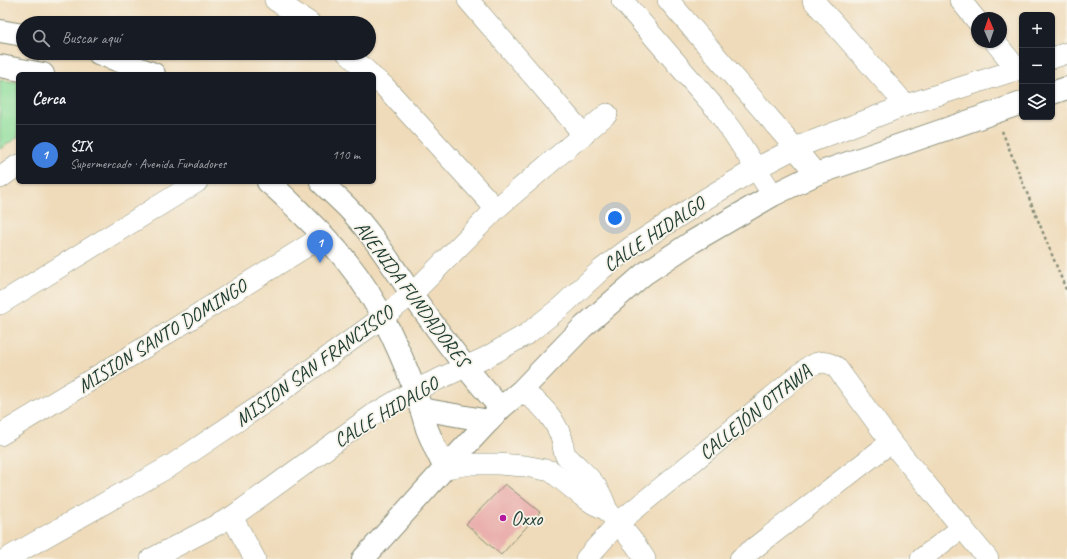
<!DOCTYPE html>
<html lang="es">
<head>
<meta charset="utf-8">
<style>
	:root { --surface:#171b24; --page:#242831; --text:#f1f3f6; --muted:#9ea1a6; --line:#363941; --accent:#d690ce }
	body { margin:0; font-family:Caveat,sans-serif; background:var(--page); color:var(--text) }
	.controls { position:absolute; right:12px; top:12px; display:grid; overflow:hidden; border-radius:6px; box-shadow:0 1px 3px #0004 }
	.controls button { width:36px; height:36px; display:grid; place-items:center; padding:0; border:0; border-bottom:1px solid var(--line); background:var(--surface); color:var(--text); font:20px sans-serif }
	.compass { position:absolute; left:971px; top:12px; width:36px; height:36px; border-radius:50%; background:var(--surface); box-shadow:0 1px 3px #0004; rotate:358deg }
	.you { position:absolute; left:615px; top:218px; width:14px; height:14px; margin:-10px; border:3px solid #fff; border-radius:50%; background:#1a73e8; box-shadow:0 0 0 6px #1a73e833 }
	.badge { display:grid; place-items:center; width:26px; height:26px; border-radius:50%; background:var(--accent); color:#fff; font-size:13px; font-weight:700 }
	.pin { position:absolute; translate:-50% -33px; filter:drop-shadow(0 1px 2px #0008) }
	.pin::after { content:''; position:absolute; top:21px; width:14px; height:12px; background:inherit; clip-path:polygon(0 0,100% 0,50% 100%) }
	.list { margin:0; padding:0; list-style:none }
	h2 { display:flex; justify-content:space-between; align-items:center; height:52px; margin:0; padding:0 16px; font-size:17px }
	h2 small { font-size:13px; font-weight:400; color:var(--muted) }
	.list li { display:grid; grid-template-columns:26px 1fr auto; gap:12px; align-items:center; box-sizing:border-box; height:60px; padding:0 16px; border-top:1px solid var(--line) }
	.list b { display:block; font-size:15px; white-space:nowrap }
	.list p { margin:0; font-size:13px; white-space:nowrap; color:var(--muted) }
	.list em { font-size:13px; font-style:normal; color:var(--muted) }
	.icon { flex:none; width:22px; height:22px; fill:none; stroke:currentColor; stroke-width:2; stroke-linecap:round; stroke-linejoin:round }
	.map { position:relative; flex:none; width:1067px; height:559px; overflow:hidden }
	.search { position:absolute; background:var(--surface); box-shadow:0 1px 3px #0004; left:16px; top:16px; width:360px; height:44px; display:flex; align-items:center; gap:10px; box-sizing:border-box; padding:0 14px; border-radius:22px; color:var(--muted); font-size:15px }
	.panel { position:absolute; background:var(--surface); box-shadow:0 1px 3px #0004; left:16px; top:72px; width:360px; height:112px; border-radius:6px }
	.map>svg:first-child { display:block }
</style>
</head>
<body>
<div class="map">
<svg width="1067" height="559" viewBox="0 0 1067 559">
	<rect width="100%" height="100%" fill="#f7f3e8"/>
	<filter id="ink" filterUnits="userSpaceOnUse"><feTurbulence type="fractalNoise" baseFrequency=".025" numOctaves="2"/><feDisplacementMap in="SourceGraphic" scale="8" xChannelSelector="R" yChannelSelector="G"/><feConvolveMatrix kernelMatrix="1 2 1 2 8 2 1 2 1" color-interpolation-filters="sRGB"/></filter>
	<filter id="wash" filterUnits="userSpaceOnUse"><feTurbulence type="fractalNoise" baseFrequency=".012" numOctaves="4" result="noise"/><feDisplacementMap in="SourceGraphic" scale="16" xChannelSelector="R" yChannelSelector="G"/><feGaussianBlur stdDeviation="0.9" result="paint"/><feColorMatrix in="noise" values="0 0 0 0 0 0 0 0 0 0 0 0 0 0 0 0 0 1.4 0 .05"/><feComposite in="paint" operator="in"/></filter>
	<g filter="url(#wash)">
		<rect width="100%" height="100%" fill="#efdbba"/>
		<!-- green -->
		<path fill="#90de9c" stroke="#588e68" d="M0,80L18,82V137L0,149Z"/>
		<g id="blocks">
			<!-- building -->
			<path fill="#eab0ad" d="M505,484L540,512L501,555L466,524Z"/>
		</g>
	</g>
	<g filter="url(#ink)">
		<use href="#blocks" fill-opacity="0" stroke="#878c77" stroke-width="1"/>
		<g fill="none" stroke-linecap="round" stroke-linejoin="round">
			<defs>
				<g id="minor">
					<path d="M275,0L310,23"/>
					<path d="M468,0L584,135"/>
					<path d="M622,0L716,109L734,134L773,195"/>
					<path d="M668,0L795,148L816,174"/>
					<path d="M813,0L906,105"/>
					<path d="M960,0L977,21"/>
					<path d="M995,42L1018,70"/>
					<path d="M347,53L370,74"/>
					<path d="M1052,58L1067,53"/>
					<path d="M374,78L384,86L496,209"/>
					<path d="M0,178L18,165"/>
					<path d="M0,304L197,182"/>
					<path d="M521,391C540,402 554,417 562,439C563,443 563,450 565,454C568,459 575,463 578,467C594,482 600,489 607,510"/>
					<path d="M0,435L147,346L323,236"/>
					<path d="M445,468L471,464H498L525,466L551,471L582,496L594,504L607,510L635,544L645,559"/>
					<path d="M232,517L255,559"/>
					<path d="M6,559L172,465L273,397L383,317L412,294L496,209L607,114"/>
					<path d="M151,559L232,517L374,414L415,390L485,358L527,334L561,307L602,269L631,247L707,198L757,168L795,148L906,105L1022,68"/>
					<path d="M586,559L618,523L810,366C820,361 827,361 836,367L891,442L988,559"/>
					<path d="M740,559L891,442"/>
					<path d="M921,559L963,527"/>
				</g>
				<g id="tertiary">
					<path d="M0,31L23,35"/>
					<path d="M98,53L154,74"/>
					<path d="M0,66L43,74"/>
					<path d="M268,182C282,193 293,205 306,218C320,232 335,246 347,262C377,299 397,344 414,388C419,402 423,415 427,429C432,442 438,455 445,468"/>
					<path d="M321,182C329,190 339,199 347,207C372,233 391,264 411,293C439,333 468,373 501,408"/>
					<path d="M421,409L489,421"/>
				</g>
				<g id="secondary">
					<path d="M1052,93L1067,88"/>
					<path d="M363,559L445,468L501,408L521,391L582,328L644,274L692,242L773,195L816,174L1022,103"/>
				</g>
			</defs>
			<!-- minor casing -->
			<use href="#minor" stroke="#878c77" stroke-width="22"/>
			<!-- tertiary casing -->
			<use href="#tertiary" stroke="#878c77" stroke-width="24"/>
			<!-- secondary casing -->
			<use href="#secondary" stroke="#878c77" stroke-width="24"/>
			<!-- path -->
			<path stroke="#878c77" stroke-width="2.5" stroke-dasharray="3 3" stroke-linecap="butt" d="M1002,131L1067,292"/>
			<!-- minor -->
			<use href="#minor" stroke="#fff" stroke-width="21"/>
			<!-- tertiary -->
			<use href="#tertiary" stroke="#fff" stroke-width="22"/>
			<!-- secondary -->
			<use href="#secondary" stroke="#fff" stroke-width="22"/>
		</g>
	</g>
	<!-- markers -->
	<circle fill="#b5179e" stroke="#f7f3e8" stroke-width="1.5" cx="503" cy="518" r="4"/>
	<g text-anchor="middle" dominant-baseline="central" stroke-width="3.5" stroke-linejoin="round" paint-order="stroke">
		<!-- street labels -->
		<g font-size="20" fill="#1f3d34" stroke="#f7f3e8">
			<text transform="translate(654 234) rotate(-34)">CALLE HIDALGO</text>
			<text transform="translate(412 294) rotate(53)">AVENIDA FUNDADORES</text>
			<text transform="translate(162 336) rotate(-32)">MISION SANTO DOMINGO</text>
			<text transform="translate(314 366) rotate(-36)">MISION SAN FRANCISCO</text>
			<text transform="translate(386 412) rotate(-31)">CALLE HIDALGO</text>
			<text transform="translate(755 412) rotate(-39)">CALLEJÓN OTTAWA</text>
		</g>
		<!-- poi labels -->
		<g font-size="20" fill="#1f3d34" stroke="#f7f3e8" text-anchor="start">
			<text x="511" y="518">Oxxo</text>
		</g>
	</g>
</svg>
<div class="controls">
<button>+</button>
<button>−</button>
<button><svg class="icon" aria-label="layers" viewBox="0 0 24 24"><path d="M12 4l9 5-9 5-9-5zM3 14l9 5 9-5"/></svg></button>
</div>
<svg class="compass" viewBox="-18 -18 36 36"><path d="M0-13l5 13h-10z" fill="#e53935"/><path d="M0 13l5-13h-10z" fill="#9ea1a6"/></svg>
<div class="you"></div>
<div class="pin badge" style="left:320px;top:263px;background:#3f7fe0">1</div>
<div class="search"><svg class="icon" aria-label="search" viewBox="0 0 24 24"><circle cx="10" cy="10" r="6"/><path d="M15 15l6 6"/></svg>Buscar aquí</div>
<section class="panel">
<h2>Cerca<small></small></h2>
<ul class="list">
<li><span class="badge" style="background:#3f7fe0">1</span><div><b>SIX</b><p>Supermercado · Avenida Fundadores</p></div><em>110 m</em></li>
</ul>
</section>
</div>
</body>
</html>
